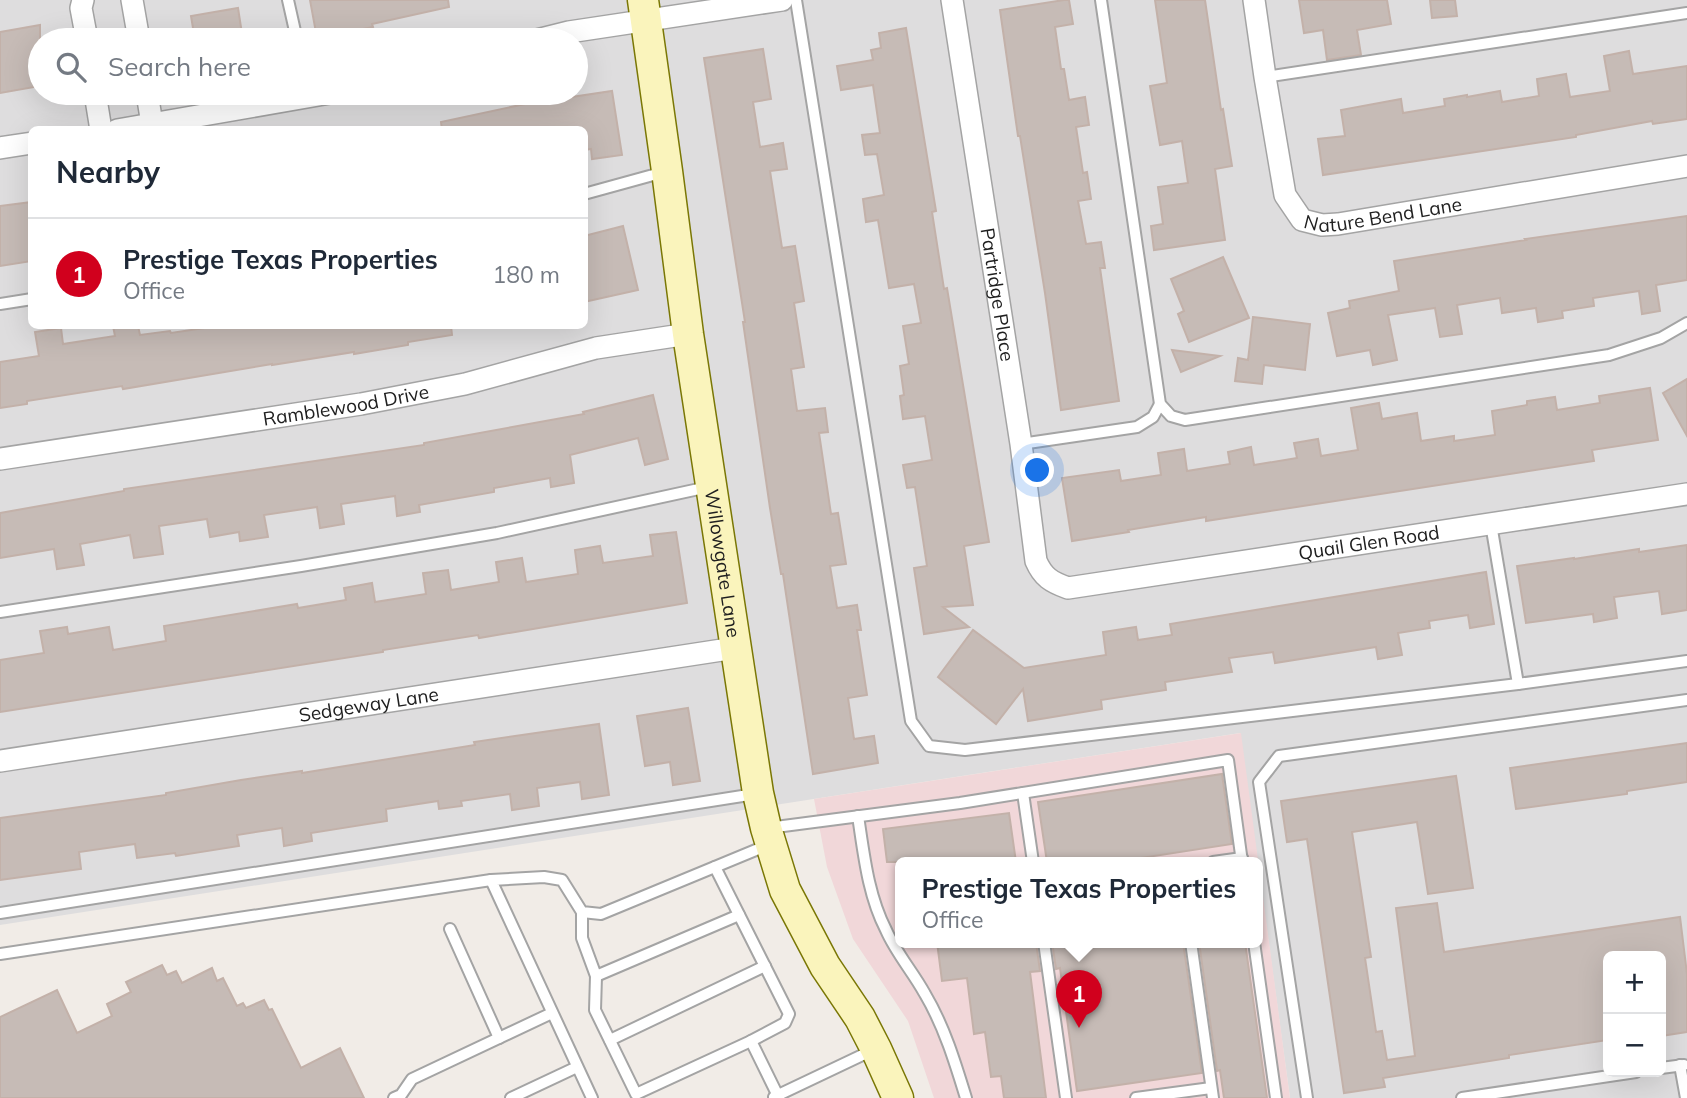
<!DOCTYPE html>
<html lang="en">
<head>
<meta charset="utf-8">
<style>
	:root { --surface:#fff; --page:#f2f2f3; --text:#1f2937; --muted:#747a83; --line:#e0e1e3; --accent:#d1001d }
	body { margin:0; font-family:Mulish,sans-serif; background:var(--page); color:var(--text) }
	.controls { position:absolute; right:21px; bottom:21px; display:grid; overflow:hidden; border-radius:10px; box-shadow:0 7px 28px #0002 }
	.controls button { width:63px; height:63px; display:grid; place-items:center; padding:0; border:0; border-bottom:2px solid var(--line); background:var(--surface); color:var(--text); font:35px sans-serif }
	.you { position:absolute; left:1038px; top:471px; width:24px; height:24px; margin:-18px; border:5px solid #fff; border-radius:50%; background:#1a73e8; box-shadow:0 0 0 10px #1a73e833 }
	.badge { display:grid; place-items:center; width:46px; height:46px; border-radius:50%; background:var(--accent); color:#fff; font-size:23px; font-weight:700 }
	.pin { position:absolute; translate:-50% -58px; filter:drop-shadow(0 2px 4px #0008) }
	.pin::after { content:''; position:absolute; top:37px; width:24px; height:21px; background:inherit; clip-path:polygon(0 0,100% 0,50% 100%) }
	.popup { position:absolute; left:895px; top:857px; width:368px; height:91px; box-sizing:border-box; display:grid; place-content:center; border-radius:10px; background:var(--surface); filter:drop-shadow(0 2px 5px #0005); font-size:23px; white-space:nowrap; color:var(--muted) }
	.popup b { font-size:26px; color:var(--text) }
	.popup::after { content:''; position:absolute; left:50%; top:100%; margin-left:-14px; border:14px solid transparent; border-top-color:var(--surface) }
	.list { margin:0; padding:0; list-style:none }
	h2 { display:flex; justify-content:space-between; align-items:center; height:91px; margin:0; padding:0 28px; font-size:30px }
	h2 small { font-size:23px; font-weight:400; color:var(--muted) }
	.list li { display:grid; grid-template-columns:46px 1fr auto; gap:21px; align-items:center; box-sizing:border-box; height:112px; padding:0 28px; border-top:2px solid var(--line) }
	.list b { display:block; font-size:26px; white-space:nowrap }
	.list p { margin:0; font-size:23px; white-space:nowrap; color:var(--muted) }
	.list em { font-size:23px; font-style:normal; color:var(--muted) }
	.icon { flex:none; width:38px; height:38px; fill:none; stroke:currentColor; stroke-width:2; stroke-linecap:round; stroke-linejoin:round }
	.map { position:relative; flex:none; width:1687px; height:1098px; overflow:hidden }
	.search { position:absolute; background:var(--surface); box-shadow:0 7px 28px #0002; left:28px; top:28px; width:560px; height:77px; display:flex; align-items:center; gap:18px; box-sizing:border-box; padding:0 24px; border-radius:38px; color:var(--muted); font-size:26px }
	.panel { position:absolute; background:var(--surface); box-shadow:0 7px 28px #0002; left:28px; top:126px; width:560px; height:203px; border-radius:10px }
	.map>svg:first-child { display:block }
</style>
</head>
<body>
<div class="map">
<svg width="1687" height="1098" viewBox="0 0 1687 1098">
	<rect width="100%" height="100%" fill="#f1ece7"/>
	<!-- residential -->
	<path fill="#deddde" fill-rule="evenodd" d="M0,0H1687V1098H1290L1240,733L0,925ZM40,40H576V93H40ZM32,130H584V326H32ZM1608,956H1661V1072H1608Z"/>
	<!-- commercial -->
	<path fill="#f1d7d9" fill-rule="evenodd" d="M1241,733L1290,1098H934L908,1021L853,939L827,867L814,799ZM900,862H1258V942H900Z"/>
	<!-- building -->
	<g fill="#c6bbb6" stroke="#c3b1a9" stroke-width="2">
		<path d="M310,0H448L449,7L372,24L373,27L317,38Z"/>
		<path d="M1064,0H1069L1073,24L1055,27L1061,69H1064L1069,100L1085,97L1089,125L1076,127L1083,173L1087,172L1091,199L1078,201L1086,244L1101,242L1105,268H1100L1119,401L1061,410L1045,293L1020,136H1018L1000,10Z"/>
		<path d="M1155,0H1205L1221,110L1223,109L1232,166L1215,169L1225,240L1154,250L1151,226L1163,224L1158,187L1188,183L1182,141L1160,145L1150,86L1167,83Z"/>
		<path d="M1299,0H1387L1391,24L1357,30L1361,55L1327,60L1323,30L1304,33Z"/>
		<path d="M1430,0H1455L1457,16L1432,18Z"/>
		<path d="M238,8L243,40H195L191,16Z"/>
		<path d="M40,25V86L0,93V32Z"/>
		<path d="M906,28L936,211L932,212L944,289L947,288L989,542L964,546L973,605L943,607L969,627L924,634L914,568L927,566L915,487L907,488L903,465L932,460L925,416L903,419L900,396L904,395L900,366L909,364L903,326L921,323L914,284L889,288L878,220L866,222L863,199L884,195L877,154L865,155L862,135L880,133L873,85L841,90L837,66L873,60L871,50L881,48L879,33Z"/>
		<path d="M763,49L771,99L753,102L760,147L783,143L787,169L770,171L782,248L795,246L804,301L794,303L804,367L791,369L797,411L825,408L828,432L819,433L831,514L838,513L846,564L830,566L837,608L857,605L861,630H857L867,695L848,698L854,739L874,736L878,763L813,774L783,574H781L770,508L743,322H745L704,58Z"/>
		<path d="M1629,51L1633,74L1687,66V119L1653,124L1652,121L1576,135V137L1323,175L1318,139L1345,136L1341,110L1401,99L1403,113L1445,106L1444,99L1467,95V97L1500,91L1502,102L1539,96L1537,79L1566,74L1570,97L1610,91L1604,56Z"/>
		<path d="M612,91L622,155L592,159L591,149L584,150V130H442L441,122L525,104Z"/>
		<path d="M32,202V261L0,266V206Z"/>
		<path d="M1687,216V280L1656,285L1660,311L1642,314L1639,291L1593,298L1594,306L1562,311L1563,318L1538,322L1536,308L1502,313L1500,298L1457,305L1462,334L1440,337L1435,308L1388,315L1397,360L1373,365L1370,350L1337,356L1328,313L1350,308L1349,301L1399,291L1394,261L1526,240L1525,239Z"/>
		<path d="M623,226L638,290L584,302V236Z"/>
		<path d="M1223,257L1249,318L1189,342L1178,314L1184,311L1171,279Z"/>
		<path d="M1253,317L1310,324L1305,370L1264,365L1262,384L1235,381L1238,358L1248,360Z"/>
		<path d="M113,326H138L140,335L170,331L171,333L218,326H451L452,335L408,342V345L354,354V352L272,365V364L123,389L122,386L27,401V404L0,408V362L39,356L35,332L61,328L63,344L115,336Z"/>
		<path d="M1172,350L1220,356L1181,372Z"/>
		<path d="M1687,379V436L1663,393Z"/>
		<path d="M1650,388L1658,440L1592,450L1594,461L1206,521V517L1128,530L1129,532L1072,541L1062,478L1119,470L1121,481L1161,475L1158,453L1184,449L1187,471L1230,464L1228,452L1251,447L1254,465L1297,458L1294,443L1318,439L1321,456L1358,450L1351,408L1379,403L1382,419L1417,413L1421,441L1454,436V441L1495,435L1492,411L1527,405V401L1555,397L1557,410L1600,403L1599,396Z"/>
		<path d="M653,395L668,459L645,465L638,438L570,455L574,483L551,487L550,478L494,488V492L419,505L420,512L397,516L395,496L341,504L344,524L320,528L317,507L264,515L268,537L240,541L239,532L210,537L207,519L159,526L163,554L134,558L130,535L80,544L84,565L57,569L54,549L0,558V513L124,491V489L424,445V443L584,414L583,412Z"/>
		<path d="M676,532L687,603L533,629L479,638L478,635L383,650V652L0,712V660L44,653L40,631L67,627L68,634L109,627L113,650L166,641L164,626L297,604L298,608L346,600L344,588L372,583L375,602L426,594L423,573L448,570L451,590L499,582L496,562L522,558L526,582L578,574L575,550L600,546L603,563L653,556L650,535Z"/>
		<path d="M1687,545V610L1662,614L1659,591L1614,597L1617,618L1594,622L1593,614L1526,623L1517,566L1574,558V559L1639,549V552Z"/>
		<path d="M1486,572L1494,624L1470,628L1468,615L1429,621L1430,628L1398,633L1402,655L1378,659L1376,647L1275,663L1273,652L1229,658L1232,672L1165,682L1166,690L1101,700L1102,709L1028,721L1023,689L996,724L938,677L973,630L1024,668L1106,655L1103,632L1136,627L1138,640L1172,635L1170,624Z"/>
		<path d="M688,708L700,781L673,785L670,762L645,766L637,716Z"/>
		<path d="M599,724L609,795L582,799L580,782L537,788L539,806L512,810L510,794L461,801L462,806L439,809L438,801L386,809L387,821L311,833L312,841L284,846L282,828L237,835L239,846L176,856L175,853L137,858L135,844L79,852L81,869L0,880V818L166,795V793L241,780L302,771V773L475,745L474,742Z"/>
		<path d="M1687,743V782L1627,791V794L1516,809L1510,768Z"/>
		<path d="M1222,774L1232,844L1115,862H1047L1038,802Z"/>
		<path d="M1456,776L1473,888L1428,894L1417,822L1352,832L1371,957L1365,958L1376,1032L1382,1031L1387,1060L1415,1056L1396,908L1437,903L1444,952L1680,917L1687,974V1032L1661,1036V956H1608V1040L1509,1055V1058L1383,1078L1385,1087L1344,1093L1307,839L1287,842L1281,801Z"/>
		<path d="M1009,813L1016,862H887L883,829Z"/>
		<path d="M937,942H1036L1040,971L1030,972L1046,1098H1004L1001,1076L991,1077L985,1032L974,1034L967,978L942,981Z"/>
		<path d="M1052,942H1183L1202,1073L1077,1091L1060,968L1056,969Z"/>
		<path d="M1199,942H1245L1267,1098H1224L1220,1070L1217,1071Z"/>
		<path d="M162,965L167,975L176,971L182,983L212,968L217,981L223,978L237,1006L243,1003L246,1008L264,1000L269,1010L272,1009L301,1068L340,1048L364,1098H0V1017L57,990L77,1033L112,1016L107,1004L131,992L126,982Z"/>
	</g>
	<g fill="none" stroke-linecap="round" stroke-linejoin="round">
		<defs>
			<g id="lane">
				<path d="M288,0L297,40"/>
				<path d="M796,0L911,721L929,746L965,750L1518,684L1687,661"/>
				<path d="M1101,0L1160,404L1171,416L1185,420L1609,355L1661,338L1687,323"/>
				<path d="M1265,77L1687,13"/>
				<path d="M584,194L664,172"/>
				<path d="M0,304L32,299"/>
				<path d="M1021,444L1137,427L1153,417L1160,404"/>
				<path d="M1491,524L1518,684"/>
				<path d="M0,612L301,566L497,533L708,487"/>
				<path d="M1023,793L1033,862"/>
				<path d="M858,816C864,855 868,895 886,930C896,953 913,972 925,994C944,1026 955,1062 966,1098"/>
				<path d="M768,828L960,803L1228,760L1242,862"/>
				<path d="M1213,862L1242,858"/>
				<path d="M715,867L789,1014L785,1023L751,1041L779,1098"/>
				<path d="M582,912V938L596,976L595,1010L636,1094L751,1041"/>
				<path d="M0,913L755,794"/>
				<path d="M450,929L499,1038"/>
				<path d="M1044,942L1066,1098"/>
				<path d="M1191,942L1213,1098"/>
				<path d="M1254,942L1276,1098"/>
				<path d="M0,954L491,880"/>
				<path d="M596,976L739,915"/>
				<path d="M610,1040L765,966"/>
				<path d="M1680,1065L1686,1098"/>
				<path d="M1661,1068L1684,1065"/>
				<path d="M774,1097L873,1050"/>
				<path d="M394,1098L401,1095L412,1079L552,1013"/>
				<path d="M511,1098L577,1067"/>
				<path d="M592,1098L491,880L544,877L562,880L582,912L601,914L768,845"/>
				<path d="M1136,1098L1211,1088"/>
				<path d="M1307,1098L1259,782L1279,756L1687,700"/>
				<path d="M1462,1098L1636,1072"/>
			</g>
			<g id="street">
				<path d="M83,0L81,8L87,40"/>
				<path d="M132,0L139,40"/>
				<path id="s1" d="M952,0L1021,444L1036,561C1043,577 1051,582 1068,588L1687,494"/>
				<path id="s2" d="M1254,0L1265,77L1285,195L1302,220L1322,225L1338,224L1687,166"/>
				<path d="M537,40L569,32L782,0"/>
				<path d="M95,93L101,130"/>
				<path d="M147,93L152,124"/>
				<path d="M117,130L330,93"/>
				<path d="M0,148L32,143"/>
				<path id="s3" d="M0,459L361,404L465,384L596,348L688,334"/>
				<path id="s4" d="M0,761L735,648"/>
			</g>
			<g id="secondary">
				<path id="s5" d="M643,0L667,171L688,334L758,793L766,828L785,890L825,966L860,1018L876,1049L898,1098"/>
			</g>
		</defs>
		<!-- lane casing -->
		<use href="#lane" stroke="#a4a4a4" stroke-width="14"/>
		<!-- street casing -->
		<use href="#street" stroke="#a4a4a4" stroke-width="24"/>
		<!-- secondary casing -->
		<use href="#secondary" stroke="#7a7705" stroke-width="33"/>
		<!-- lane -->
		<use href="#lane" stroke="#fff" stroke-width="10"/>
		<!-- street -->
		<use href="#street" stroke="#fff" stroke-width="21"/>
		<!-- secondary -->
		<use href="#secondary" stroke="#faf4bc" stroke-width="30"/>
	</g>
	<g text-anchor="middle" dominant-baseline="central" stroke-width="5" stroke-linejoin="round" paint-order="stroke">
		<!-- street labels -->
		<g font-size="19" fill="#202020" stroke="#fff">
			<text stroke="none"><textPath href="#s2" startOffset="310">Nature Bend Lane</textPath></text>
			<text stroke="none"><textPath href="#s1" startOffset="298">Partridge Place</textPath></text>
			<text stroke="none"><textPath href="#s3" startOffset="350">Ramblewood Drive</textPath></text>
			<text stroke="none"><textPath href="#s1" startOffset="915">Quail Glen Road</textPath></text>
			<text stroke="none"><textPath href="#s5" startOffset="569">Willowgate Lane</textPath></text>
			<text stroke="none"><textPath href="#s4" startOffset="373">Sedgeway Lane</textPath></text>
		</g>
	</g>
</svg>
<div class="controls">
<button>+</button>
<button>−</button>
</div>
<div class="you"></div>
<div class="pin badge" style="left:1079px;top:1028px">1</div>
<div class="popup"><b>Prestige Texas Properties</b>Office</div>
<div class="search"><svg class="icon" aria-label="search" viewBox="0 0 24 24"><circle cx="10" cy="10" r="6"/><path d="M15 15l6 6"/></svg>Search here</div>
<section class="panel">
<h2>Nearby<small></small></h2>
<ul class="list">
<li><span class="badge">1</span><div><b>Prestige Texas Properties</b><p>Office</p></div><em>180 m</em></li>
</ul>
</section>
</div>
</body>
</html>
